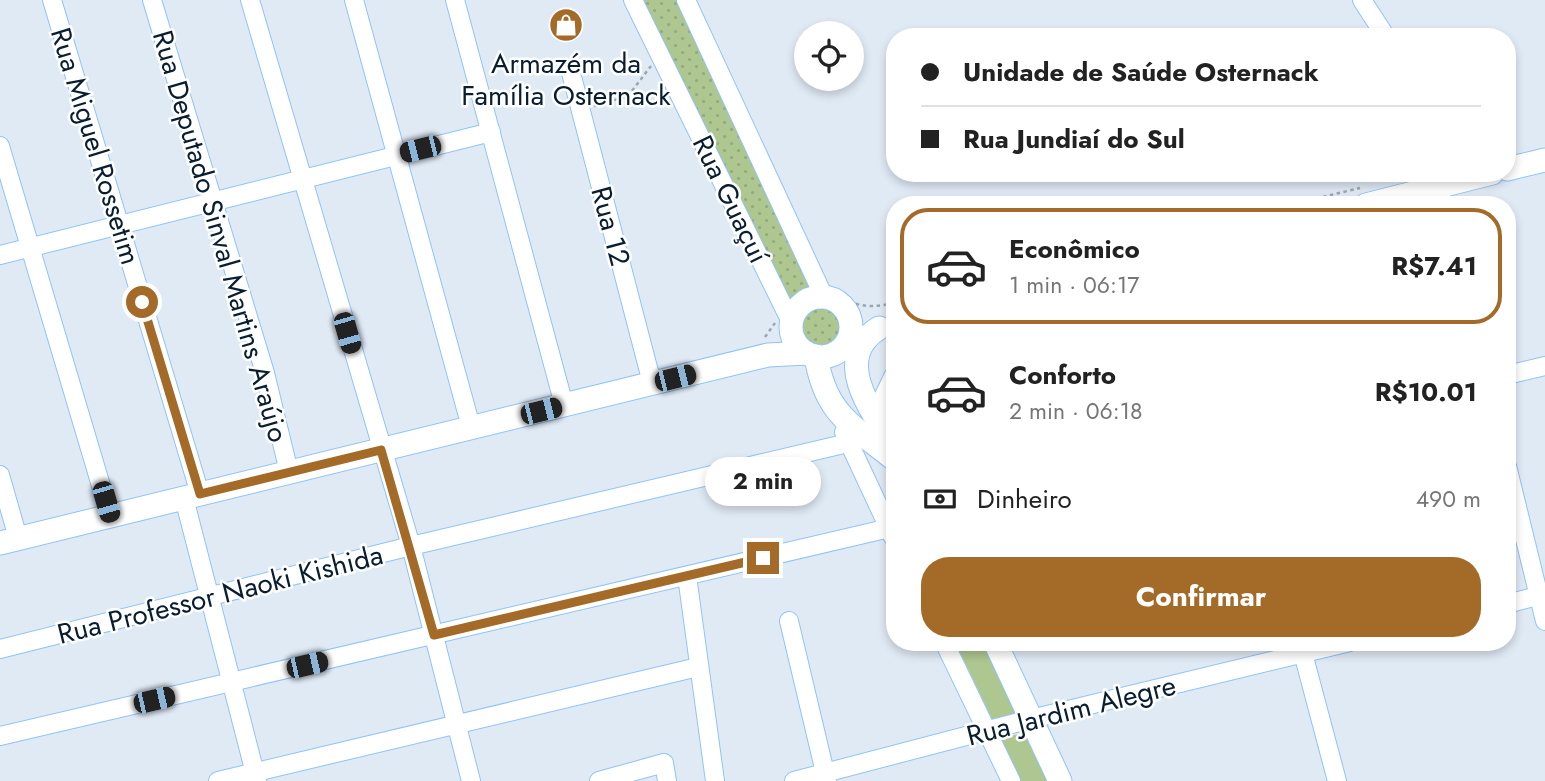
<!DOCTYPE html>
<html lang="pt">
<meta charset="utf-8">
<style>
:root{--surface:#fff;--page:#f6f6f6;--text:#222;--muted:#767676;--line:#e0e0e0;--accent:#a36b27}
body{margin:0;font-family:Jost,sans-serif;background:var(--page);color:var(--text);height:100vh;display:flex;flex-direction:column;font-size:26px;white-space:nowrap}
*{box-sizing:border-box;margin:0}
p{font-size:23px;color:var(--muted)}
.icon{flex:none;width:38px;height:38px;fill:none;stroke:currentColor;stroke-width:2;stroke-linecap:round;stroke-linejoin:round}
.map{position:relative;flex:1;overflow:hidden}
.sheet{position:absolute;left:886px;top:196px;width:630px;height:455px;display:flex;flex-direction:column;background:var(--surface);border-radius:28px;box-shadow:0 4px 10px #0003}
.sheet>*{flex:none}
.top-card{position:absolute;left:886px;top:28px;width:630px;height:154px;border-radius:28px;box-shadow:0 4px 10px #0003;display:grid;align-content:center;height:154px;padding:0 35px;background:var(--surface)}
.fabs{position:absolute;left:794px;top:21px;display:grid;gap:14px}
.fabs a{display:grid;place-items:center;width:70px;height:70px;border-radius:50%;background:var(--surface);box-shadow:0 4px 10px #0003;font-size:35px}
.end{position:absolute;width:32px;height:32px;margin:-16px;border:9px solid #a36b27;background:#fff;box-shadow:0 0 0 4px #fff}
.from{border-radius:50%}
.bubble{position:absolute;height:49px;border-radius:24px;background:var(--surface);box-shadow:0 4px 10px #0003;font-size:23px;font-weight:700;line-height:49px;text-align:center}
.car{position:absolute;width:21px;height:42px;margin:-21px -10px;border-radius:9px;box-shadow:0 0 5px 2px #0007;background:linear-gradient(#222 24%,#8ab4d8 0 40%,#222 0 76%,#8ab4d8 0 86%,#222 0)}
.top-card b{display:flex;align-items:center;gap:24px;height:66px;font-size:26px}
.top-card b+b{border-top:2px solid var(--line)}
.top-card i{width:18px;height:18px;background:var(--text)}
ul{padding:12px 0 0;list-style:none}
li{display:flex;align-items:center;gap:21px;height:116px;margin:0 14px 10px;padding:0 21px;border:4px solid transparent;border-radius:28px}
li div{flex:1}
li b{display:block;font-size:26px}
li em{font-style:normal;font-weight:700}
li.current{border-color:var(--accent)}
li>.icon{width:63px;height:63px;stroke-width:1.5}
.pay{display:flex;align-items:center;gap:18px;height:77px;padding:0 35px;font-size:26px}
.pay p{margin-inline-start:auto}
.button{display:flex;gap:14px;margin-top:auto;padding:14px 35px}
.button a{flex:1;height:80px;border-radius:28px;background:var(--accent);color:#fff;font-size:28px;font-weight:700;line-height:80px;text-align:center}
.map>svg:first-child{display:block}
.grass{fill:url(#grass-dots)}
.garden{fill:#aec690}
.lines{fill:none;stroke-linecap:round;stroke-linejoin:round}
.minor-casing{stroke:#8fc4f6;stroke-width:20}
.major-casing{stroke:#8fc4f6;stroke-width:25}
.path{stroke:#99a7b4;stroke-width:2.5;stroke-dasharray:3.5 3.5;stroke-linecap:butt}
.minor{stroke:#fff;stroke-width:18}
.major{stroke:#fff;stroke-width:23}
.route{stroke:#a36b27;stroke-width:9}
.labels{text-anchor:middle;stroke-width:5;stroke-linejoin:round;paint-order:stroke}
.poi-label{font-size:28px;fill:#081d30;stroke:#fff}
.street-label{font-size:28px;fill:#081d30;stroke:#fff}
</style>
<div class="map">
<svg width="1545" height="781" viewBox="0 0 1545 781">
<defs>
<pattern id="grass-dots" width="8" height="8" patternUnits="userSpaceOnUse" patternTransform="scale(1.75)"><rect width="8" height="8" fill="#aec690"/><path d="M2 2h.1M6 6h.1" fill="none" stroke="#94aa7c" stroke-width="1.8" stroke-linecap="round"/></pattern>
</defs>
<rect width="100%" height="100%" fill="#e0eaf5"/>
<g class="grass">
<path d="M641,0H678L813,289L789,305Z"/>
<circle cx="820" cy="326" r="25"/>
</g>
<g class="garden">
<path d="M955,642H985L1018,714L992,719Z"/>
<path d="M1028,731L1051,781H1021L1001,739Z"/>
</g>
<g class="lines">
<g class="minor-casing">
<g id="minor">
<path d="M52,0L200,494"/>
<path d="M152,0L265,373L289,472"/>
<path d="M250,0L411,546L471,781"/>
<path d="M354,0L471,427"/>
<path d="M455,0L564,405"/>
<path d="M633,0L791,322"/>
<path d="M686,0L824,297"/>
<path d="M1362,0L1386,37"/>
<path d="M570,69L652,383"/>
<path d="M0,146L110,516"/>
<path d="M1438,187L1443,205"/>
<path d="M0,255L491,132"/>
<path d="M1507,375L1545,366"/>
<path d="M874,416L894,375"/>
<path d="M844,432L893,537"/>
<path d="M1507,466L1545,621"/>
<path d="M0,475L18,538"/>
<path d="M184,498L257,781"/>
<path d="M687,576L715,781"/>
<path d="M1507,604L1545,594"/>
<path d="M789,621L827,781"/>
<path d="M944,642L1011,781"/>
<path d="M1300,642L1337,781"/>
<path d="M0,649L411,546L848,443"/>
<path d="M0,736L894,527"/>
<path d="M218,781L698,667"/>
<path d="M599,781L664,763L667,781"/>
<path d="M794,781L1031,719L1350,642"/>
</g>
</g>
<g class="major-casing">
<g id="major">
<path d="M1507,169L1545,160"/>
<path d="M1366,205L1492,173"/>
<circle cx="821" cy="327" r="30"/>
<path d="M879,328C831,358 871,412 894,444"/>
<path d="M816,356C825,414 852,425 894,459"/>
<path d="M0,543L768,355L807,353"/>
<path d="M995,642L1060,781"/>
</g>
</g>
<g class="path">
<path d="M594,106L628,96L651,66"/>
<path d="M1289,205L1360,188"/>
<path d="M838,293C853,308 874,308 894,303"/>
<path d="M765,337L775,323"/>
</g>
<use href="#minor" class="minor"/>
<use href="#major" class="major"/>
</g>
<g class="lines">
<path class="route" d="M142,302L200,494L381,450L434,635L763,558"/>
</g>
<defs>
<g id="shop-disc" transform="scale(1.75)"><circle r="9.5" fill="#a36b27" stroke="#fff"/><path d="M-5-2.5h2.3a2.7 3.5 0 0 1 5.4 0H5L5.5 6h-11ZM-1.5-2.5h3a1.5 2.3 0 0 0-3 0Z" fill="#fff"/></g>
</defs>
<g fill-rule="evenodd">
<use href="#shop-disc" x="566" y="25"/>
</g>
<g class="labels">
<g class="poi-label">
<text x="566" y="73">Armazém da<tspan x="566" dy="32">Família Osternack</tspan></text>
</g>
<g class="street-label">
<text transform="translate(96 146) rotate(73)" y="10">Rua Miguel Rossetim</text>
<text transform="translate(731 199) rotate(64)" y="10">Rua Guaçuí</text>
<text transform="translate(611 226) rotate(75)" y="10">Rua 12</text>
<text transform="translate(221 236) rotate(74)" y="10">Rua Deputado Sinval Martins Araújo</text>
<text transform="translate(220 594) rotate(-14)" y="10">Rua Professor Naoki Kishida</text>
<text transform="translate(1071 710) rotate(-14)" y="10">Rua Jardim Alegre</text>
</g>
</g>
</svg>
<div class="fabs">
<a><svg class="icon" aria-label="locate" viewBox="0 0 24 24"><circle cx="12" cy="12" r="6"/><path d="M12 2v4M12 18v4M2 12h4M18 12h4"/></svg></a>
</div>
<i class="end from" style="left:142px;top:302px"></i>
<i class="end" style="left:763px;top:558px"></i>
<div class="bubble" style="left:705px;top:457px;width:116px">2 min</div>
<i class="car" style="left:420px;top:149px;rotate:256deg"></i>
<i class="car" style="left:347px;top:333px;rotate:164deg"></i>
<i class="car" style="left:675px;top:378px;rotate:76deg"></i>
<i class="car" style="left:541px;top:411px;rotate:76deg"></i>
<i class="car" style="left:106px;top:502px;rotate:164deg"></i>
<i class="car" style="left:307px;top:665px;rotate:77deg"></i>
<i class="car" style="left:154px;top:700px;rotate:77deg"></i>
<div class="top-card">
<b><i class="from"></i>Unidade de Saúde Osternack</b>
<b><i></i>Rua Jundiaí do Sul</b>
</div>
<section class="sheet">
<ul>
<li class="current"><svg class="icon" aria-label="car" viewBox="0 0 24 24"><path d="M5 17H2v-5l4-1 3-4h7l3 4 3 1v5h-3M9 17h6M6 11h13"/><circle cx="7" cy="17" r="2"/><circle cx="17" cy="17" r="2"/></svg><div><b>Econômico</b><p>1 min · 06:17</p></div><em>R$7.41</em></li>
<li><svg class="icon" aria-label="car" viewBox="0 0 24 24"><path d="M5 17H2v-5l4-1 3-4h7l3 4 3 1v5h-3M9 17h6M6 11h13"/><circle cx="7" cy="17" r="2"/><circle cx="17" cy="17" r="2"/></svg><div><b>Conforto</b><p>2 min · 06:18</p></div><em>R$10.01</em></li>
</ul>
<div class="pay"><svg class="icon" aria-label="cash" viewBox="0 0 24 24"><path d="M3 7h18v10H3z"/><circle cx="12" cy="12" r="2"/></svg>Dinheiro<p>490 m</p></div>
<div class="button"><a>Confirmar</a></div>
</section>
</div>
